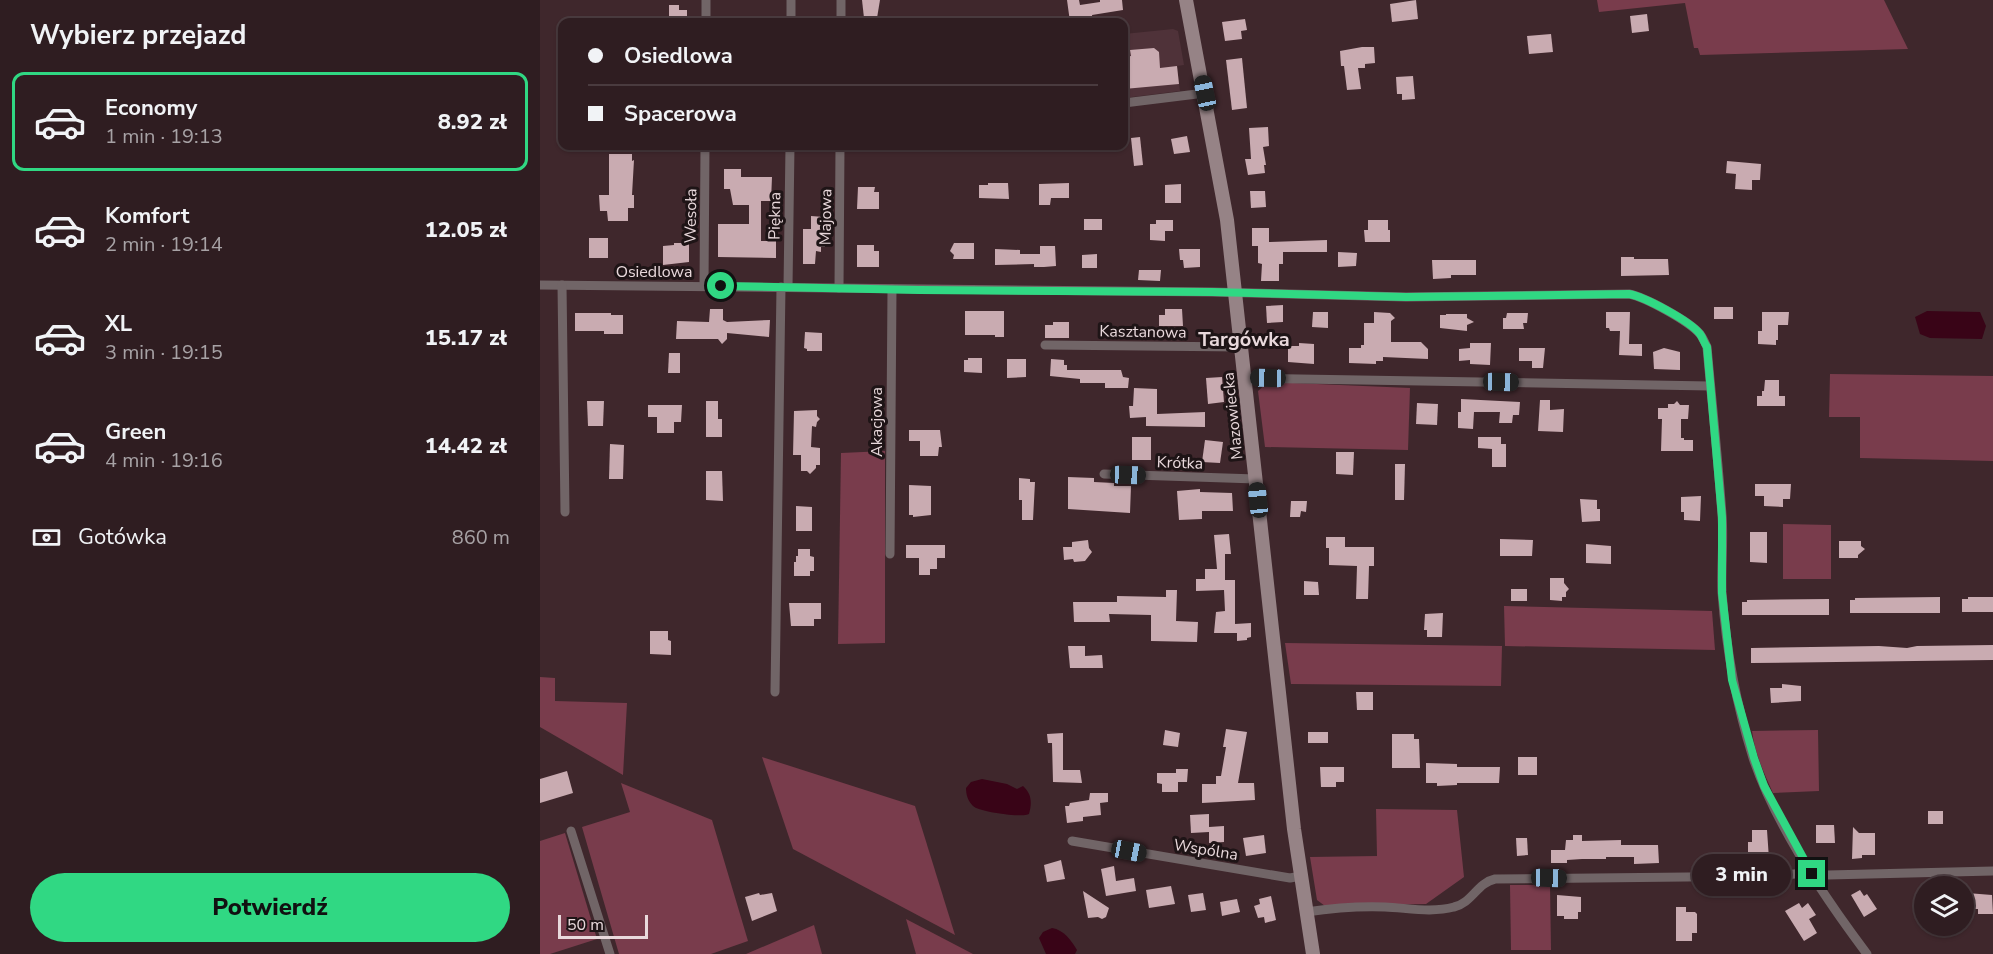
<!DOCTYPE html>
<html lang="pl">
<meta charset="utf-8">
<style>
:root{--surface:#2f1d21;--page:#37262a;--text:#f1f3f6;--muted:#a7a2a5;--line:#4a3b3f;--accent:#30d883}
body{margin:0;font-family:"Nunito Sans",sans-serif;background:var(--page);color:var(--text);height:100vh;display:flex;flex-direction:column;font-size:22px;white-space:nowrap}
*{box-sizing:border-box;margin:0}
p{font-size:20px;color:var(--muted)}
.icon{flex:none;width:33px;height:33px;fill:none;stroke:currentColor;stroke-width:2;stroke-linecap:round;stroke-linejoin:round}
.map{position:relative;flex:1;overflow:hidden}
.panel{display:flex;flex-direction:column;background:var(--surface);width:540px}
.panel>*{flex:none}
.top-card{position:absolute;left:18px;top:18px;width:570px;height:132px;border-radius:12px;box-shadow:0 2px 4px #0004,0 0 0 2px var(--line);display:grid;align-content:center;height:132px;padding:0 30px;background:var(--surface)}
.fabs{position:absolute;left:1374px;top:876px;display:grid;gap:12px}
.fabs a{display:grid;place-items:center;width:60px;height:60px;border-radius:50%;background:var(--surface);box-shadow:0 2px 4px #0004,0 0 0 2px var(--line);font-size:30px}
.scale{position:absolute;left:18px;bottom:15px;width:90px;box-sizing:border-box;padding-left:6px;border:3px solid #e9d9dc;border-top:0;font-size:16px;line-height:21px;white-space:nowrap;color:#e9d9dc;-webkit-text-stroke:4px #1e1416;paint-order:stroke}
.end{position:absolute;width:27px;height:27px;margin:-14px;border:8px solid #30d883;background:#111;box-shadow:0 0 0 3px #111}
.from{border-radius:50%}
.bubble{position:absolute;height:42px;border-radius:21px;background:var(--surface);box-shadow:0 2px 4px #0004,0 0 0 2px var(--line);font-size:20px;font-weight:800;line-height:42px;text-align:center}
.car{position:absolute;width:18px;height:36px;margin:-18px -9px;border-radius:8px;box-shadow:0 0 4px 2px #0007;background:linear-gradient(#222 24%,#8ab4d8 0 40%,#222 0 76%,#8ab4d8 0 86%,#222 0)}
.top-card b{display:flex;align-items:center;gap:21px;height:57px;font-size:22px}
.top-card b+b{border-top:2px solid var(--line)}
.top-card i{width:15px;height:15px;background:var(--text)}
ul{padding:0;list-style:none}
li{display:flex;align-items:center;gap:18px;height:99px;margin:0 12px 9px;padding:0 18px;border:3px solid transparent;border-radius:12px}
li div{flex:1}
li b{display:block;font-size:22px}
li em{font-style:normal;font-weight:800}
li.active{border-color:var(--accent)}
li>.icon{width:54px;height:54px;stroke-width:1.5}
h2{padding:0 30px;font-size:27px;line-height:72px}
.pay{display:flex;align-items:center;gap:15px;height:66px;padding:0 30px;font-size:22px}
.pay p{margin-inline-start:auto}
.primary-button{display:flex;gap:12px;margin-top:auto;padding:12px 30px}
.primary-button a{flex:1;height:69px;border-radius:36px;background:var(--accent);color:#111;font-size:24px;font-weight:800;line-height:69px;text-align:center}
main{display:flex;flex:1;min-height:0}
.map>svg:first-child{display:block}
.built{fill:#4f3239}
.green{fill:#793c4c}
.water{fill:#390417}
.building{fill:#c9abb1}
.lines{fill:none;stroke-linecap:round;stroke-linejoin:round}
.street{stroke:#716567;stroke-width:9}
.secondary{stroke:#968386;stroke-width:14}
.route{stroke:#30d883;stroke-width:8}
.labels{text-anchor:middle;stroke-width:6;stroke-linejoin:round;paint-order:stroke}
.street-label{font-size:16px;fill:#e9d9dc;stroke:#1e1416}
.quarter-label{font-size:20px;font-weight:bold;fill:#e9d9dc;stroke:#1e1416}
</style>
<main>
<section class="panel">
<h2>Wybierz przejazd</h2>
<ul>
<li class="active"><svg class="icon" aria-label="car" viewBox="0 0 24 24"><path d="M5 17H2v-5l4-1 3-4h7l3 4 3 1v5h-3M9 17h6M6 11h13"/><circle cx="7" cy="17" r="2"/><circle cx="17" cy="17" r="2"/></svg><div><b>Economy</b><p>1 min · 19:13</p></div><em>8.92 zł</em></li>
<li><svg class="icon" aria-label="car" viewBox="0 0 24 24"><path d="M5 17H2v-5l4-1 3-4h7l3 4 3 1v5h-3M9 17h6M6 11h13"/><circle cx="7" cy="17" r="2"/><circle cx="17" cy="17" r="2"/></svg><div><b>Komfort</b><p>2 min · 19:14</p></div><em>12.05 zł</em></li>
<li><svg class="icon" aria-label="car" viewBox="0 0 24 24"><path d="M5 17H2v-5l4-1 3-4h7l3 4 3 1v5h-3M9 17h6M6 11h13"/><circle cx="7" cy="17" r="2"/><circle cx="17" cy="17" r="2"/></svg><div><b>XL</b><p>3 min · 19:15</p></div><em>15.17 zł</em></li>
<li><svg class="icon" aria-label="car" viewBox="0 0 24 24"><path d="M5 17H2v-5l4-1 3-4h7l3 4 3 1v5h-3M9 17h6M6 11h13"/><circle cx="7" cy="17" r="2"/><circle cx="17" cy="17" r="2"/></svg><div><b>Green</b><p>4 min · 19:16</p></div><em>14.42 zł</em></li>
</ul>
<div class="pay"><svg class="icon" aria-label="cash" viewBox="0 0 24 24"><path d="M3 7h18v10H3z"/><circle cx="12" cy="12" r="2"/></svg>Gotówka<p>860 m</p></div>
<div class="primary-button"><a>Potwierdź</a></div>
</section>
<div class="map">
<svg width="1453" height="954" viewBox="0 0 1453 954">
<rect width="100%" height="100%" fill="#3f272c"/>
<path class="built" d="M633,29L638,31L644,65L637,66L640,91L584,98V34Z"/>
<g class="green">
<path d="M1057,0H1344L1368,49L1160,55L1158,48H1154L1145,3L1059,12Z"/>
<path d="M1290,374L1453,376V461L1320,458V417H1289Z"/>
<path d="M728,382L870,388L868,450L725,447L718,391Z"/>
<path d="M345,451V643L298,644L301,453Z"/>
<path d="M1243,524L1291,525V579H1243Z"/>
<path d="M964,606L1172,611L1175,650L965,646Z"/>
<path d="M745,643L962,646L961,686L751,684Z"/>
<path d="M0,677L15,678V701L87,703L83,775L0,727Z"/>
<path d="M1278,730L1279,791L1233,793C1224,773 1215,754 1212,731Z"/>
<path d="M222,757L375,806L415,935L253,849Z"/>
<path d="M81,783L172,820L208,941L171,954H79L42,827L90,812Z"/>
<path d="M836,809L917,810L924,877L886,904L785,906L777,900L770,857L837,856Z"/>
<path d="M25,833L57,939L10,954H0V841Z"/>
<path d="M970,885H1010L1011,950H971Z"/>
<path d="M366,919L433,954H376Z"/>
<path d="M274,925L282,954H206Z"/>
</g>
<g class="water">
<path d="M1387,311L1440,312L1446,326L1442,339L1390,338L1380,334L1375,317Z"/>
<path d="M442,779L467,784L477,789L483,786C492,794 492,803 489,814C483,818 439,812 433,806C428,801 426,795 426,788L431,782Z"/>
<path d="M512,928C524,930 531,940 537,950L535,954H506L499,938L503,932Z"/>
</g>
<g class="building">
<path d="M322,0H340L337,18H324Z"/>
<path d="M527,0H539L540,5L560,2V0H582L583,10L552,15L553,22H530Z"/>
<path d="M876,0L878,19L852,22L850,4Z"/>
<path d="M129,5H139V10H147V22H129Z"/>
<path d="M1107,14L1109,31L1092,33L1090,16Z"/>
<path d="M705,19L707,30L701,31L702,39L685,41L682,22Z"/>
<path d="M1011,34L1013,52L989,54L987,36Z"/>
<path d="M822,47H834L835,63L825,64V68H818L821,89L807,90L804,66H801L800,51Z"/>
<path d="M614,48L619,52L620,68L637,66L639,84L584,89V57L591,56L590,50Z"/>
<path d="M702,58L707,108L692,110L686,60Z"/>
<path d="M873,76L875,99L862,100V94H857L856,77Z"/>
<path d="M728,127L729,146L723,147L726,165H724L725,173L708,175L705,159H711L709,128Z"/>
<path d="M647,136L650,152L634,154L631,139Z"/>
<path d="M600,137L603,165L594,166L591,138Z"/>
<path d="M69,154H92V161L94,160L92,195H94V208H88V221H68L67,211H60L59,195H69Z"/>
<path d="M1187,161L1221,164L1220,180H1212V190L1195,189L1196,174L1186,173Z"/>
<path d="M184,169H201V177H232L231,201H221V241H236V258L178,257V224H209V205H193L190,189H184Z"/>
<path d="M448,183H468L469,199L439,198V185H448Z"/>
<path d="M529,183V198H511L510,205H499V184Z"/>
<path d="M641,184V203H625V185Z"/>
<path d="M318,187H335L334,192H339V209H317Z"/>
<path d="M710,191H725L726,207L711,208Z"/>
<path d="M271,216L284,217L285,247H281V252L276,251L275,264H263V229H271Z"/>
<rect x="544" y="219" width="18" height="11"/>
<path d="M616,220H633V231H625V241L610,240V224H616Z"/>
<path d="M828,220H848V230H850V242H825L824,230H828Z"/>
<path d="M712,228H729V242L787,240V252H743V264H739V281H721L722,264L718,263V246H712Z"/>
<rect x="49" y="238" width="19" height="20"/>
<path d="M134,243H149V262L123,265V246L134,245Z"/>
<path d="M414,243H434V259H413L414,255L410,251Z"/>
<path d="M317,245H334V251H339V267H317Z"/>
<path d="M500,246H515L516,266L504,267H494V264L455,265V249L480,250V254H500Z"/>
<path d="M639,249H660V267L644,268L643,260H640Z"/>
<path d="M798,252L817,253L816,266L798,267Z"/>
<path d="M557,254V268H542V255Z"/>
<path d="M1081,257H1094V259H1128L1129,275L1081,276Z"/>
<path d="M892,260H936V275H911V278L893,279Z"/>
<path d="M599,270H621L620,281L598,280Z"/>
<path d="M743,305V322L727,323L726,306Z"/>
<rect x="1174" y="307" width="19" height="12"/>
<path d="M170,309H183V320L187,322L230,320L229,337L187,333V339L182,344L178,339H136L137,321L169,322Z"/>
<path d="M625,309H642L643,326H619V315H625Z"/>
<path d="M425,311H464V337H455V335H425Z"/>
<path d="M773,312H788V328L772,327Z"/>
<path d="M834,312L850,313L855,318L851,321V342H881L888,349V359L843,357V361H836V364L809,363V348H821V345H824V323H834Z"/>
<path d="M1066,312H1090L1089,344H1102V356L1079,355L1080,331H1070L1069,328H1066Z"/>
<path d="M1222,312H1249L1248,325H1238V340H1236V345L1218,344V331H1222Z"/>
<path d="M35,313H71V315H83V334H64V331H35Z"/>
<path d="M967,313H988L987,323H983L984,329H963V318H966Z"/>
<path d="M906,314H927V318L934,322L927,325V331L900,328V315H906Z"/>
<path d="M513,322H529V338H505V325H513Z"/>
<path d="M265,332L282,333V351H267V349L264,348Z"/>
<path d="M759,343L774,344V364L748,362V346H759Z"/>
<path d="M930,343H951L950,365L930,364V360L919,361V349L930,348Z"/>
<path d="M979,348H1005L1003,368H992V361H979Z"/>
<path d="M1124,348L1140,352V370L1114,369L1113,352Z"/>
<path d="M129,353H140V373H128Z"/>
<path d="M428,358H442V373L424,372V360H428Z"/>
<path d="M467,359H486V377L467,378Z"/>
<path d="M511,359L524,360V365H527V370H581L583,377L589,378L588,388H565V383H540V379L510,376Z"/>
<path d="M682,377L684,402L668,404L666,378Z"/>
<path d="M1225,380H1239V396H1245V406H1217V396H1222V391H1224Z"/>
<path d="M594,388L617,389V414L665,412V427L606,426V417L590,418L589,406H593Z"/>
<path d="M921,399L980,402L979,415H973L972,423H959L960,412H934L933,429L918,428V412H921Z"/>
<path d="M1000,400H1010V410L1024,409L1023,432L998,431Z"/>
<path d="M47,401H64L63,426H48Z"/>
<path d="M166,401H178V419H182V437H166Z"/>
<path d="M1137,401L1140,405H1149L1148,419H1141V438H1144V440H1153V451H1121L1122,419H1118V408H1128V404H1134Z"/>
<path d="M877,403L898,404L897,425L876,424Z"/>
<path d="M108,405H142L141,422H134V433H117V417H108Z"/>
<path d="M277,410V416L280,419L277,422L276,427L272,426L271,447L280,448V465H276V468L270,474L267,471H261V455H253L254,411Z"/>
<path d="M369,430H400L402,447H399L398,456H380V441H369Z"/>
<rect x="592" y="437" width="19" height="23"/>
<path d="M938,437H961V444H966V467H952V449L938,448Z"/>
<path d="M665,440L683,442L680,463L662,462Z"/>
<path d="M70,444L84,445L83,479H69Z"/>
<path d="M796,452H814L813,475L796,474Z"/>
<path d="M855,464H865L864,500H855Z"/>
<path d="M166,471H182L183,501L166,500Z"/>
<path d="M528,477L554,478V482L574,483V486H591L590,513L528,509Z"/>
<path d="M479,478L490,479V482H495L493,520H482V500H479Z"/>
<path d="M1215,484H1251L1250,499H1243V507L1224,506V496H1215Z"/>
<path d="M369,485L391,486V515L373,517V515H369Z"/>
<path d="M660,489V492L692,493L693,511H662V519L639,520L637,491Z"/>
<path d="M1161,496L1160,521L1144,520V512H1141V497Z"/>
<path d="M1040,499L1057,500V509H1060V521L1042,522Z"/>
<path d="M751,501H767L766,512L761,511L760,517H750Z"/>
<path d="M256,506L272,507V531H256Z"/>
<path d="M1210,532H1227V563L1210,562Z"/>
<path d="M689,534L691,554H685V580H695V624L711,623V637L707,638V640L697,641V633H674L676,612L685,611L684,590L656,591V579H665V569H677L674,535Z"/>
<path d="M786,537H805V547H834V566H829L828,599H816L817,566L789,565V548H786Z"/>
<path d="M960,539L993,540L992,556H960Z"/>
<path d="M548,540L549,548L552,552L545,561L534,562L533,559L524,560L523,547H532V542Z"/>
<path d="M1299,541H1321V546L1325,549L1318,555V558H1299Z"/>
<path d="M1046,544L1071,546V564L1046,563Z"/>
<path d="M366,545H405V558H397V569H390V575H379V558H366Z"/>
<path d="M258,549H270V556L274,557V571H270V576H254V562H256V556H258Z"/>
<path d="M1010,578H1024V583L1029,589L1026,592V597H1022V601L1010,600Z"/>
<path d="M764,581L778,582L779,595H764Z"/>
<rect x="971" y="589" width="16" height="12"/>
<path d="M626,590H637L636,621L658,622L657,642L611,641V615L569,614L570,622H534L533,602H577V596L626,597Z"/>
<path d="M1400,597V613H1310V600H1315V598Z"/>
<path d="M1428,597H1453V612H1422V599H1428Z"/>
<path d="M1289,599V615H1202V602H1207V600Z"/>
<path d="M249,603H281V619H274V626H251Z"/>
<path d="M903,613L902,637H887V630H884L885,614Z"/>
<path d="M110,631H128V640L131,641V655L110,654Z"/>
<path d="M1453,645V660L1211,663V648L1339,646L1367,648L1377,646Z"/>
<path d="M528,646H545V656L562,655L563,668H530Z"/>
<path d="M1242,684L1261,686V701L1231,703L1230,688H1242Z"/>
<path d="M816,692H833V710H817Z"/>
<path d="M686,729L707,732L698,783H714L715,800L662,803V784H676V776H681L686,747H683Z"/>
<path d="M625,730L640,733L638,747L623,745Z"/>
<rect x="768" y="732" width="20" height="11"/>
<path d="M523,733V770H540L542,783L513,782L512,743H508L507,734Z"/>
<path d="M852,734H874V739H879L880,768H852Z"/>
<rect x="978" y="757" width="19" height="18"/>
<path d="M886,763L917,764V767H960L959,783H917V785L897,786V783H886Z"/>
<path d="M780,767H804V782H796V787H781Z"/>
<path d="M636,769H648L647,782H638V792H622V784L617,783V773H636Z"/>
<path d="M27,771L33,793L0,803V779Z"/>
<path d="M550,793H568V802L560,803L561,815L543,817V821L527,823L525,806H529L530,803L549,800Z"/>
<rect x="1388" y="811" width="15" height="13"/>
<path d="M669,814V832L651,833L650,815Z"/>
<path d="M1276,825H1294L1295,843H1276Z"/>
<path d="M684,826V842L669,843V827Z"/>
<path d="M1313,827L1319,833H1335V855H1322V858L1312,859Z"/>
<path d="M1212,830H1227L1229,859H1215V852H1208V842H1212Z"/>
<path d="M724,835L726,853L706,856L703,838Z"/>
<path d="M1033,835H1042V841L1081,840V845H1118L1119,863L1094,864V857H1066V859H1042L1027,860V863H1011V850H1025L1026,840H1033Z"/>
<path d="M976,838H987L988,855L977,856Z"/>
<path d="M521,860L525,879L507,882L504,865Z"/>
<path d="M574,866L576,881L594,878L596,891L566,896L561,869Z"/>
<path d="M631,886L635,904L609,908L606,890Z"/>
<path d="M1320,890L1324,896L1327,894L1337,909L1324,917L1311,895Z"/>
<path d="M543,891L569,908L566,917L562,919L558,917L548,918Z"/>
<path d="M219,893L220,895L232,893L237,911L212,921L205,897Z"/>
<path d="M663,893L666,910L651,912L648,895Z"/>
<path d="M1427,893L1452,895L1453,914H1438V909H1428Z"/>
<path d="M1017,895L1041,897V912H1038V919H1024V916H1017Z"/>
<path d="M731,896L736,920L725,923L724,917L718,918L714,906L720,904L719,899Z"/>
<path d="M697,899L700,912L682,916L680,902Z"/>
<path d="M1259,903L1262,908L1268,903L1276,915L1269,919L1277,933L1264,941L1245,911Z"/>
<path d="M1136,907H1146V912H1155L1157,914V933H1152V941H1136Z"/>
</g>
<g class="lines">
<g class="street">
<path d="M251,0V22"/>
<path d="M166,22V0"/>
<path d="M301,22V0"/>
<path d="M584,103L665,93"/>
<path d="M0,285L672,292L866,297L1089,294C1105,297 1149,321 1160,334C1163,338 1165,343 1167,347C1172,403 1178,459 1182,515C1184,541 1181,567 1182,592C1186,648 1196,704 1213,758C1236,826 1284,897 1327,954"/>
<path d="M22,285L25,512"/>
<path d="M164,286L165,146"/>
<path d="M248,287L250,146"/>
<path d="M299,288L300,146"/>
<path d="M505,345L701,347"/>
<path d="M705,378L1170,386"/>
<path d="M564,474L716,479"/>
<path d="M350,554L352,289"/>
<path d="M235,692L241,287"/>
<path d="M31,831L70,954"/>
<path d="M532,841L750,878L761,876"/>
<path d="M766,912C793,908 818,906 845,907C868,908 892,913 914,907C932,903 937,883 955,879L1239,876L1262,873L1288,875L1453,871"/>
</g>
<path class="secondary" d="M646,0L687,220L754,829L773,954"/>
</g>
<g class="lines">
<path class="route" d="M181,286L379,290L672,292L866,297L1089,294C1105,297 1150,321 1160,334C1163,338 1164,343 1167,347L1182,517V593L1192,680L1214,758L1224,786L1272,874"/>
</g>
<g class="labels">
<g class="street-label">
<text transform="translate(150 216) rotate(-89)" y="6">Wesoła</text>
<text transform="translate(234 216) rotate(-89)" y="6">Piękna</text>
<text transform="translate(285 217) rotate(-89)" y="6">Majowa</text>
<text x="114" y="277">Osiedlowa</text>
<text transform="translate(603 331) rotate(1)" y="6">Kasztanowa</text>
<text transform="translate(692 416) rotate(-96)" y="6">Mazowiecka</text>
<text transform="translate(336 422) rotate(-90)" y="6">Akacjowa</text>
<text transform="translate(640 462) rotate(2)" y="6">Krótka</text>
<text transform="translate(666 849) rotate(9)" y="6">Wspólna</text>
</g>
<g class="quarter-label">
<text x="704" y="346">Targówka</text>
</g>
</g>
</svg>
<div class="fabs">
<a><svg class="icon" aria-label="layers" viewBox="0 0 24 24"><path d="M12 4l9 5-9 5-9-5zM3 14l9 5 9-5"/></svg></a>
</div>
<div class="scale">50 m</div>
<i class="end from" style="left:181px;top:286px"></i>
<i class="end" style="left:1272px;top:874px"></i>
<div class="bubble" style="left:1152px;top:854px;width:99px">3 min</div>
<i class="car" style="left:665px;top:93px;rotate:348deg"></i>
<i class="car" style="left:728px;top:378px;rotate:271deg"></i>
<i class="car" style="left:961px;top:382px;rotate:91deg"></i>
<i class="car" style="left:588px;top:475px;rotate:92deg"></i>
<i class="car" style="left:718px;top:500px;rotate:354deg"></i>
<i class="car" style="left:589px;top:851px;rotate:101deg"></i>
<i class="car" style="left:1009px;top:878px;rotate:91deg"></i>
<div class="top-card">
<b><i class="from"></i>Osiedlowa</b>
<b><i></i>Spacerowa</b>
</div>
</div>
</main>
